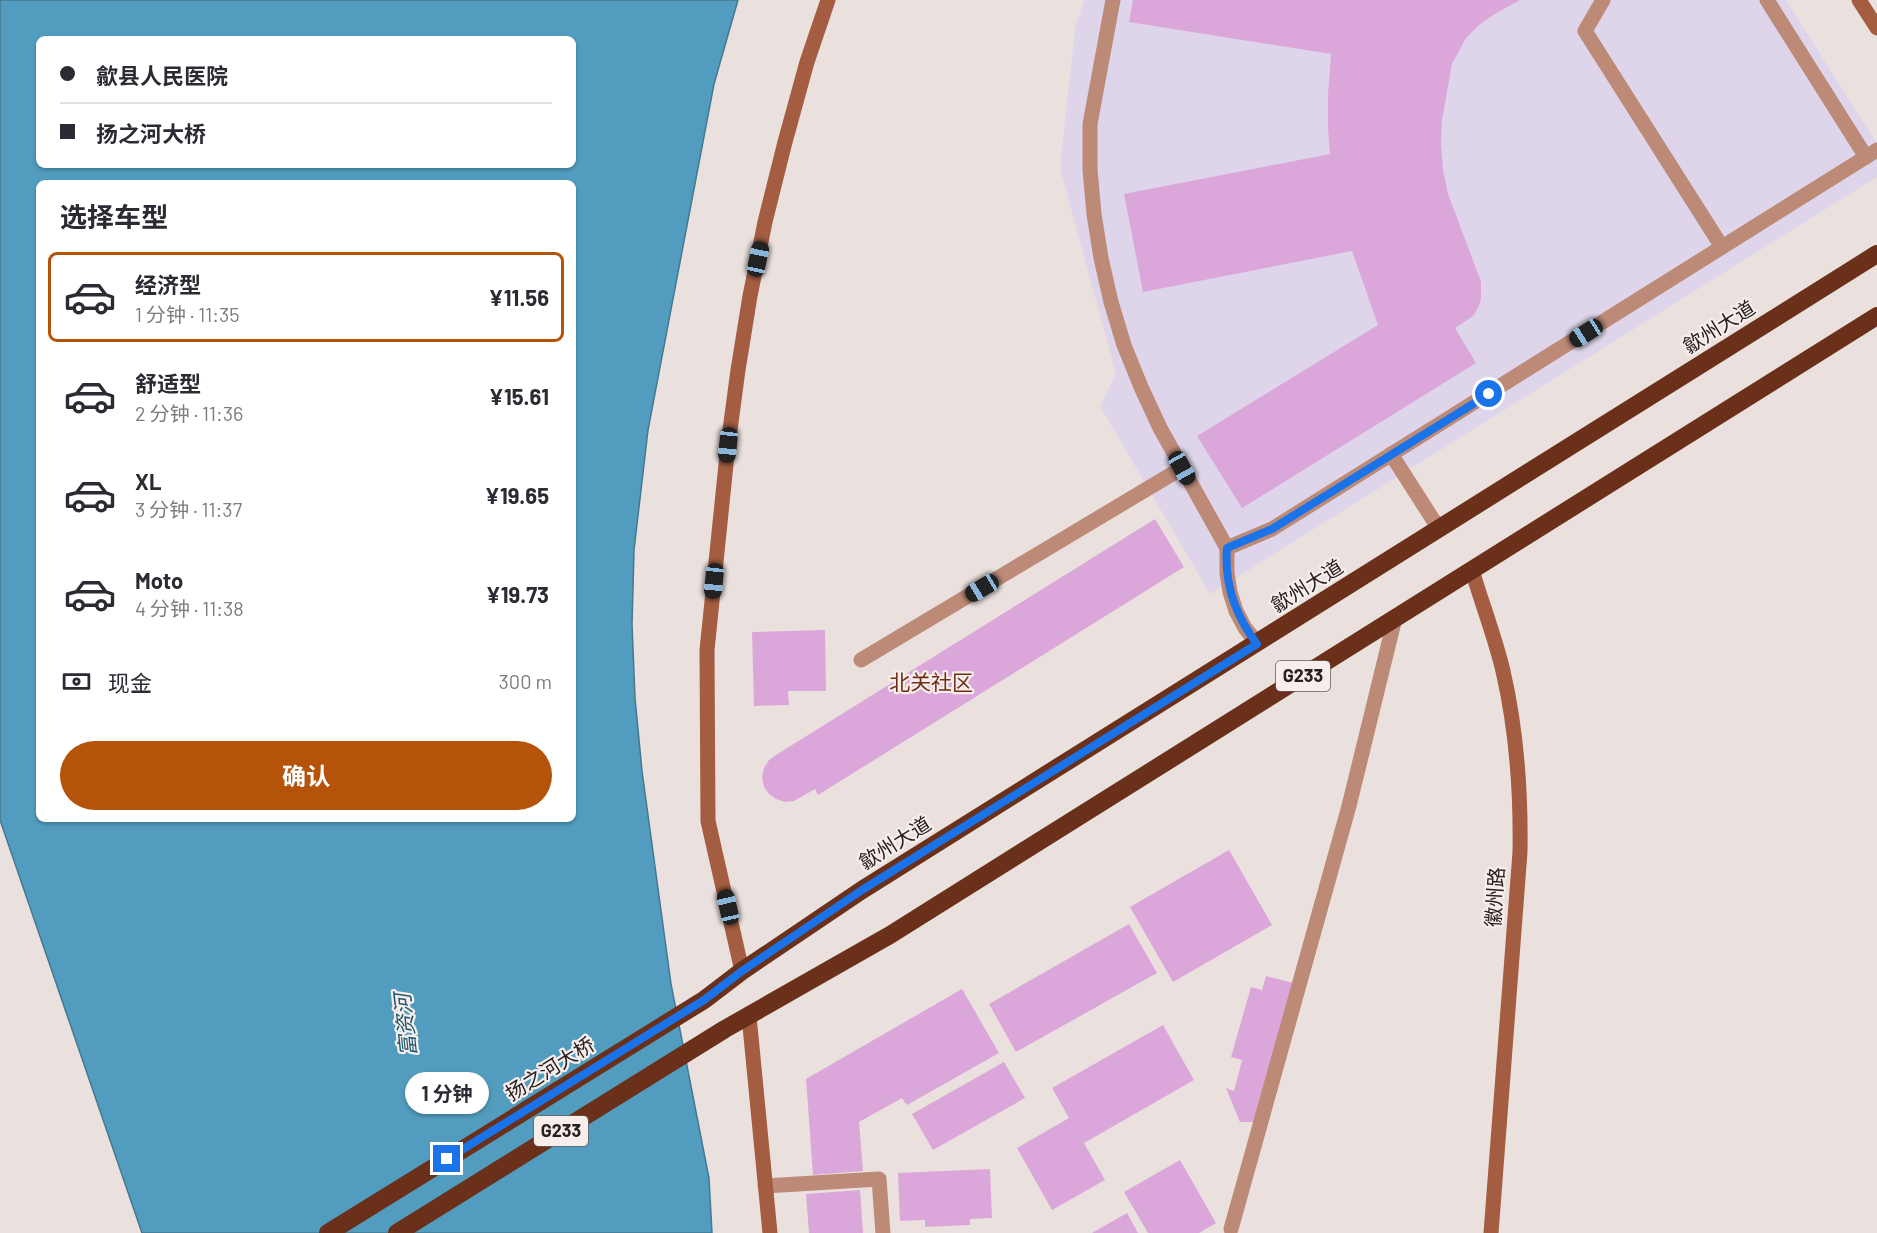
<!DOCTYPE html>
<html lang="zh">
<meta charset="utf-8">
<style>
:root{--surface:#fff;--page:#f7f7f7;--text:#2b2b33;--muted:#7c7c81;--line:#e1e1e2;--accent:#b45309}
body{margin:0;font-family:Barlow,"Noto Sans SC",sans-serif;background:var(--page);color:var(--text);height:100vh;display:flex;flex-direction:column;font-size:22px;white-space:nowrap}
*{box-sizing:border-box;margin:0}
p{font-size:20px;color:var(--muted)}
.icon{flex:none;width:33px;height:33px;fill:none;stroke:currentColor;stroke-width:2;stroke-linecap:round;stroke-linejoin:round}
.map{position:relative;flex:1;overflow:hidden}
.side{position:absolute;left:36px;top:180px;width:540px;height:642px;display:flex;flex-direction:column;background:var(--surface);border-radius:9px;box-shadow:0 2px 4px #0004}
.side>*{flex:none}
.top-card{position:absolute;left:36px;top:36px;width:540px;height:132px;border-radius:9px;box-shadow:0 2px 4px #0004;display:grid;align-content:center;height:132px;padding:0 24px;background:var(--surface)}
.end{position:absolute;width:27px;height:27px;margin:-14px;border:8px solid #1a73e8;background:#fff;box-shadow:0 0 0 3px #fff}
.from{border-radius:50%}
.bubble{position:absolute;height:42px;border-radius:21px;background:var(--surface);box-shadow:0 2px 4px #0004;font-size:20px;font-weight:700;line-height:42px;text-align:center}
.car{position:absolute;width:18px;height:36px;margin:-18px -9px;border-radius:8px;box-shadow:0 0 4px 2px #0007;background:linear-gradient(#222 24%,#8ab4d8 0 40%,#222 0 76%,#8ab4d8 0 86%,#222 0)}
.top-card b{display:flex;align-items:center;gap:21px;height:57px;font-size:22px}
.top-card b+b{border-top:2px solid var(--line)}
.top-card i{width:15px;height:15px;background:var(--text)}
ul{padding:0;list-style:none}
li{display:flex;align-items:center;gap:18px;height:90px;margin:0 12px 9px;padding:0 12px;border:3px solid transparent;border-radius:9px}
li div{flex:1}
li b{display:block;font-size:22px}
li em{font-style:normal;font-weight:700}
li.selected{border-color:var(--accent)}
li>.icon{width:54px;height:54px;stroke-width:1.5}
h2{padding:0 24px;font-size:27px;line-height:72px}
.pay{display:flex;align-items:center;gap:15px;height:66px;padding:0 24px;font-size:22px}
.pay p{margin-inline-start:auto}
.primary-button{display:flex;gap:12px;margin-top:auto;padding:12px 24px}
.primary-button a{flex:1;height:69px;border-radius:36px;background:var(--accent);color:#fff;font-size:24px;font-weight:700;line-height:69px;text-align:center}
.map>svg:first-child{display:block}
.medical{fill:#ded5ea}
.water{fill:#529dbf;stroke:#44788f;stroke-width:1.5;fill-rule:evenodd}
.building{fill:#dba7da}
.lines{fill:none;stroke-linecap:round;stroke-linejoin:round}
.lane{stroke:#bc8a77;stroke-width:15}
.street{stroke:#bc8a77;stroke-width:15}
.secondary{stroke:#a45d41;stroke-width:15}
.highway{stroke:#6a3019;stroke-width:18}
.route{stroke:#1a73e8;stroke-width:8}
.labels{text-anchor:middle;stroke-width:4.5;stroke-linejoin:round;paint-order:stroke}
.shield{fill:#f7eeeb;stroke:#635e5d;stroke-width:1.5}
.shield-label{font-size:18px;font-weight:bold;fill:#242120}
.street-label{font-size:20px;fill:#242120;stroke:#f7eeeb}
.neighbourhood-label{font-size:21px;fill:#702e16;stroke:#f7eeeb}
.water-label{font-size:21px;font-style:italic;fill:#1a566e;stroke:#f7eeeb}
</style>
<div class="map">
<svg width="1877" height="1233" viewBox="0 0 1877 1233">
<rect width="100%" height="100%" fill="#eae1de"/>
<path class="medical" d="M1084,0H1786L1877,144V177L1210,594L1100,406L1116,374L1060,168L1075,29Z"/>
<path class="water" d="M0,0H738L714,84L648,430L634,550L632,624L635,698L642,771L671,984L709,1178L712,1233H142L0,820ZM39,39H573V165H39ZM39,183H573V819H39Z"/>
<g class="building">
<path d="M1133,0H1520L1493,15L1478,26L1466,38L1452,64L1442,120L1441,145L1443,170L1448,194L1481,282V299L1478,308L1473,316L1455,328L1476,363L1242,508L1197,436L1378,325L1352,251L1143,292L1124,194L1330,154L1328,129V94L1331,54L1129,22Z"/>
<path d="M1155,519L1184,567L818,795L815,789L794,801L785,802L776,799L769,794L764,787L762,777L764,768L769,760L776,755Z"/>
<path d="M825,630L826,691H788L789,705L754,706L752,632Z"/>
<path d="M1229,850L1272,925L1173,982L1130,907Z"/>
<path d="M1129,924L1157,973L1016,1052L989,1004Z"/>
<path d="M1266,976L1294,983L1255,1122H1240L1226,1088L1234,1091L1242,1060L1231,1057L1251,987L1262,990Z"/>
<path d="M962,989L999,1053L907,1105L902,1098L859,1122L863,1171L813,1175L806,1079Z"/>
<path d="M1163,1025L1194,1080L1084,1143L1105,1180L1052,1210L1017,1148L1069,1118L1052,1088Z"/>
<path d="M1004,1062L1025,1098L933,1150L912,1114Z"/>
<path d="M1180,1160L1216,1223L1199,1233H1148L1124,1192Z"/>
<path d="M990,1169L992,1218L970,1219V1225L925,1227V1220L900,1221L898,1173Z"/>
<path d="M860,1190L863,1233H809L806,1194Z"/>
<path d="M1127,1213L1138,1233H1092Z"/>
</g>
<g class="lines">
<g class="lane">
<path d="M1113,0L1090,124V169L1094,214L1101,258L1111,302L1124,345L1141,387L1160,428L1227,548V573L1230,592L1236,611L1245,628L1257,643"/>
<path d="M1603,0L1585,31L1722,247"/>
<path d="M1767,0L1866,157"/>
<path d="M1391,454L1439,529"/>
<path d="M1227,548L1272,529L1877,150"/>
<path d="M861,660L1182,468"/>
<path d="M765,1186L879,1179L883,1233"/>
</g>
<path class="street" d="M1231,1229L1349,806L1395,618"/>
<g class="secondary">
<path d="M1859,0L1877,28"/>
<path d="M1472,570C1482,604 1495,637 1503,671C1517,732 1521,790 1520,852L1491,1233"/>
<path d="M742,971L708,821L707,650L728,445L738,370L750,296L765,222L785,142L807,62L828,0"/>
<path d="M749,1016L770,1233"/>
</g>
<g class="highway">
<path d="M328,1233L704,1000L742,971L862,890L1877,254"/>
<path d="M397,1233L725,1029L890,935L1877,316"/>
</g>
</g>
<g class="lines">
<path class="route" d="M447,1159L704,1000L742,971L862,890L1257,644C1235,615 1224,584 1227,548L1272,529L1489,394"/>
</g>
<g class="labels">
<g class="shield">
<rect x="1276" y="661" width="54" height="30" rx="4.5"/>
<rect x="534" y="1116" width="54" height="30" rx="4.5"/>
</g>
<g class="shield-label">
<text x="1303" y="682">G233</text>
<text x="561" y="1137">G233</text>
</g>
<g class="street-label">
<text transform="translate(1719 327) rotate(-32)" y="7">歙州大道</text>
<text transform="translate(1307 586) rotate(-32)" y="7">歙州大道</text>
<text transform="translate(895 843) rotate(-32)" y="7">歙州大道</text>
<text transform="translate(1495 897) rotate(-86)" y="7">徽州路</text>
<text transform="translate(550 1069) rotate(-32)" y="7">扬之河大桥</text>
</g>
<g class="neighbourhood-label">
<text x="931" y="690">北关社区</text>
</g>
<g class="water-label">
<text transform="translate(406 1025) rotate(-96)" y="7">富资河</text>
</g>
</g>
</svg>
<i class="end from" style="left:1489px;top:394px"></i>
<i class="end" style="left:447px;top:1159px"></i>
<div class="bubble" style="left:405px;top:1072px;width:84px">1 分钟</div>
<i class="car" style="left:758px;top:259px;rotate:12deg"></i>
<i class="car" style="left:1586px;top:333px;rotate:238deg"></i>
<i class="car" style="left:728px;top:445px;rotate:186deg"></i>
<i class="car" style="left:1182px;top:468px;rotate:151deg"></i>
<i class="car" style="left:714px;top:581px;rotate:186deg"></i>
<i class="car" style="left:982px;top:588px;rotate:239deg"></i>
<i class="car" style="left:728px;top:907px;rotate:347deg"></i>
<div class="top-card">
<b><i class="from"></i>歙县人民医院</b>
<b><i></i>扬之河大桥</b>
</div>
<section class="side">
<h2>选择车型</h2>
<ul>
<li class="selected"><svg class="icon" aria-label="car" viewBox="0 0 24 24"><path d="M5 17H2v-5l4-1 3-4h7l3 4 3 1v5h-3M9 17h6M6 11h13"/><circle cx="7" cy="17" r="2"/><circle cx="17" cy="17" r="2"/></svg><div><b>经济型</b><p>1 分钟 · 11:35</p></div><em>¥11.56</em></li>
<li><svg class="icon" aria-label="car" viewBox="0 0 24 24"><path d="M5 17H2v-5l4-1 3-4h7l3 4 3 1v5h-3M9 17h6M6 11h13"/><circle cx="7" cy="17" r="2"/><circle cx="17" cy="17" r="2"/></svg><div><b>舒适型</b><p>2 分钟 · 11:36</p></div><em>¥15.61</em></li>
<li><svg class="icon" aria-label="car" viewBox="0 0 24 24"><path d="M5 17H2v-5l4-1 3-4h7l3 4 3 1v5h-3M9 17h6M6 11h13"/><circle cx="7" cy="17" r="2"/><circle cx="17" cy="17" r="2"/></svg><div><b>XL</b><p>3 分钟 · 11:37</p></div><em>¥19.65</em></li>
<li><svg class="icon" aria-label="car" viewBox="0 0 24 24"><path d="M5 17H2v-5l4-1 3-4h7l3 4 3 1v5h-3M9 17h6M6 11h13"/><circle cx="7" cy="17" r="2"/><circle cx="17" cy="17" r="2"/></svg><div><b>Moto</b><p>4 分钟 · 11:38</p></div><em>¥19.73</em></li>
</ul>
<div class="pay"><svg class="icon" aria-label="cash" viewBox="0 0 24 24"><path d="M3 7h18v10H3z"/><circle cx="12" cy="12" r="2"/></svg>现金<p>300 m</p></div>
<div class="primary-button"><a>确认</a></div>
</section>
</div>
